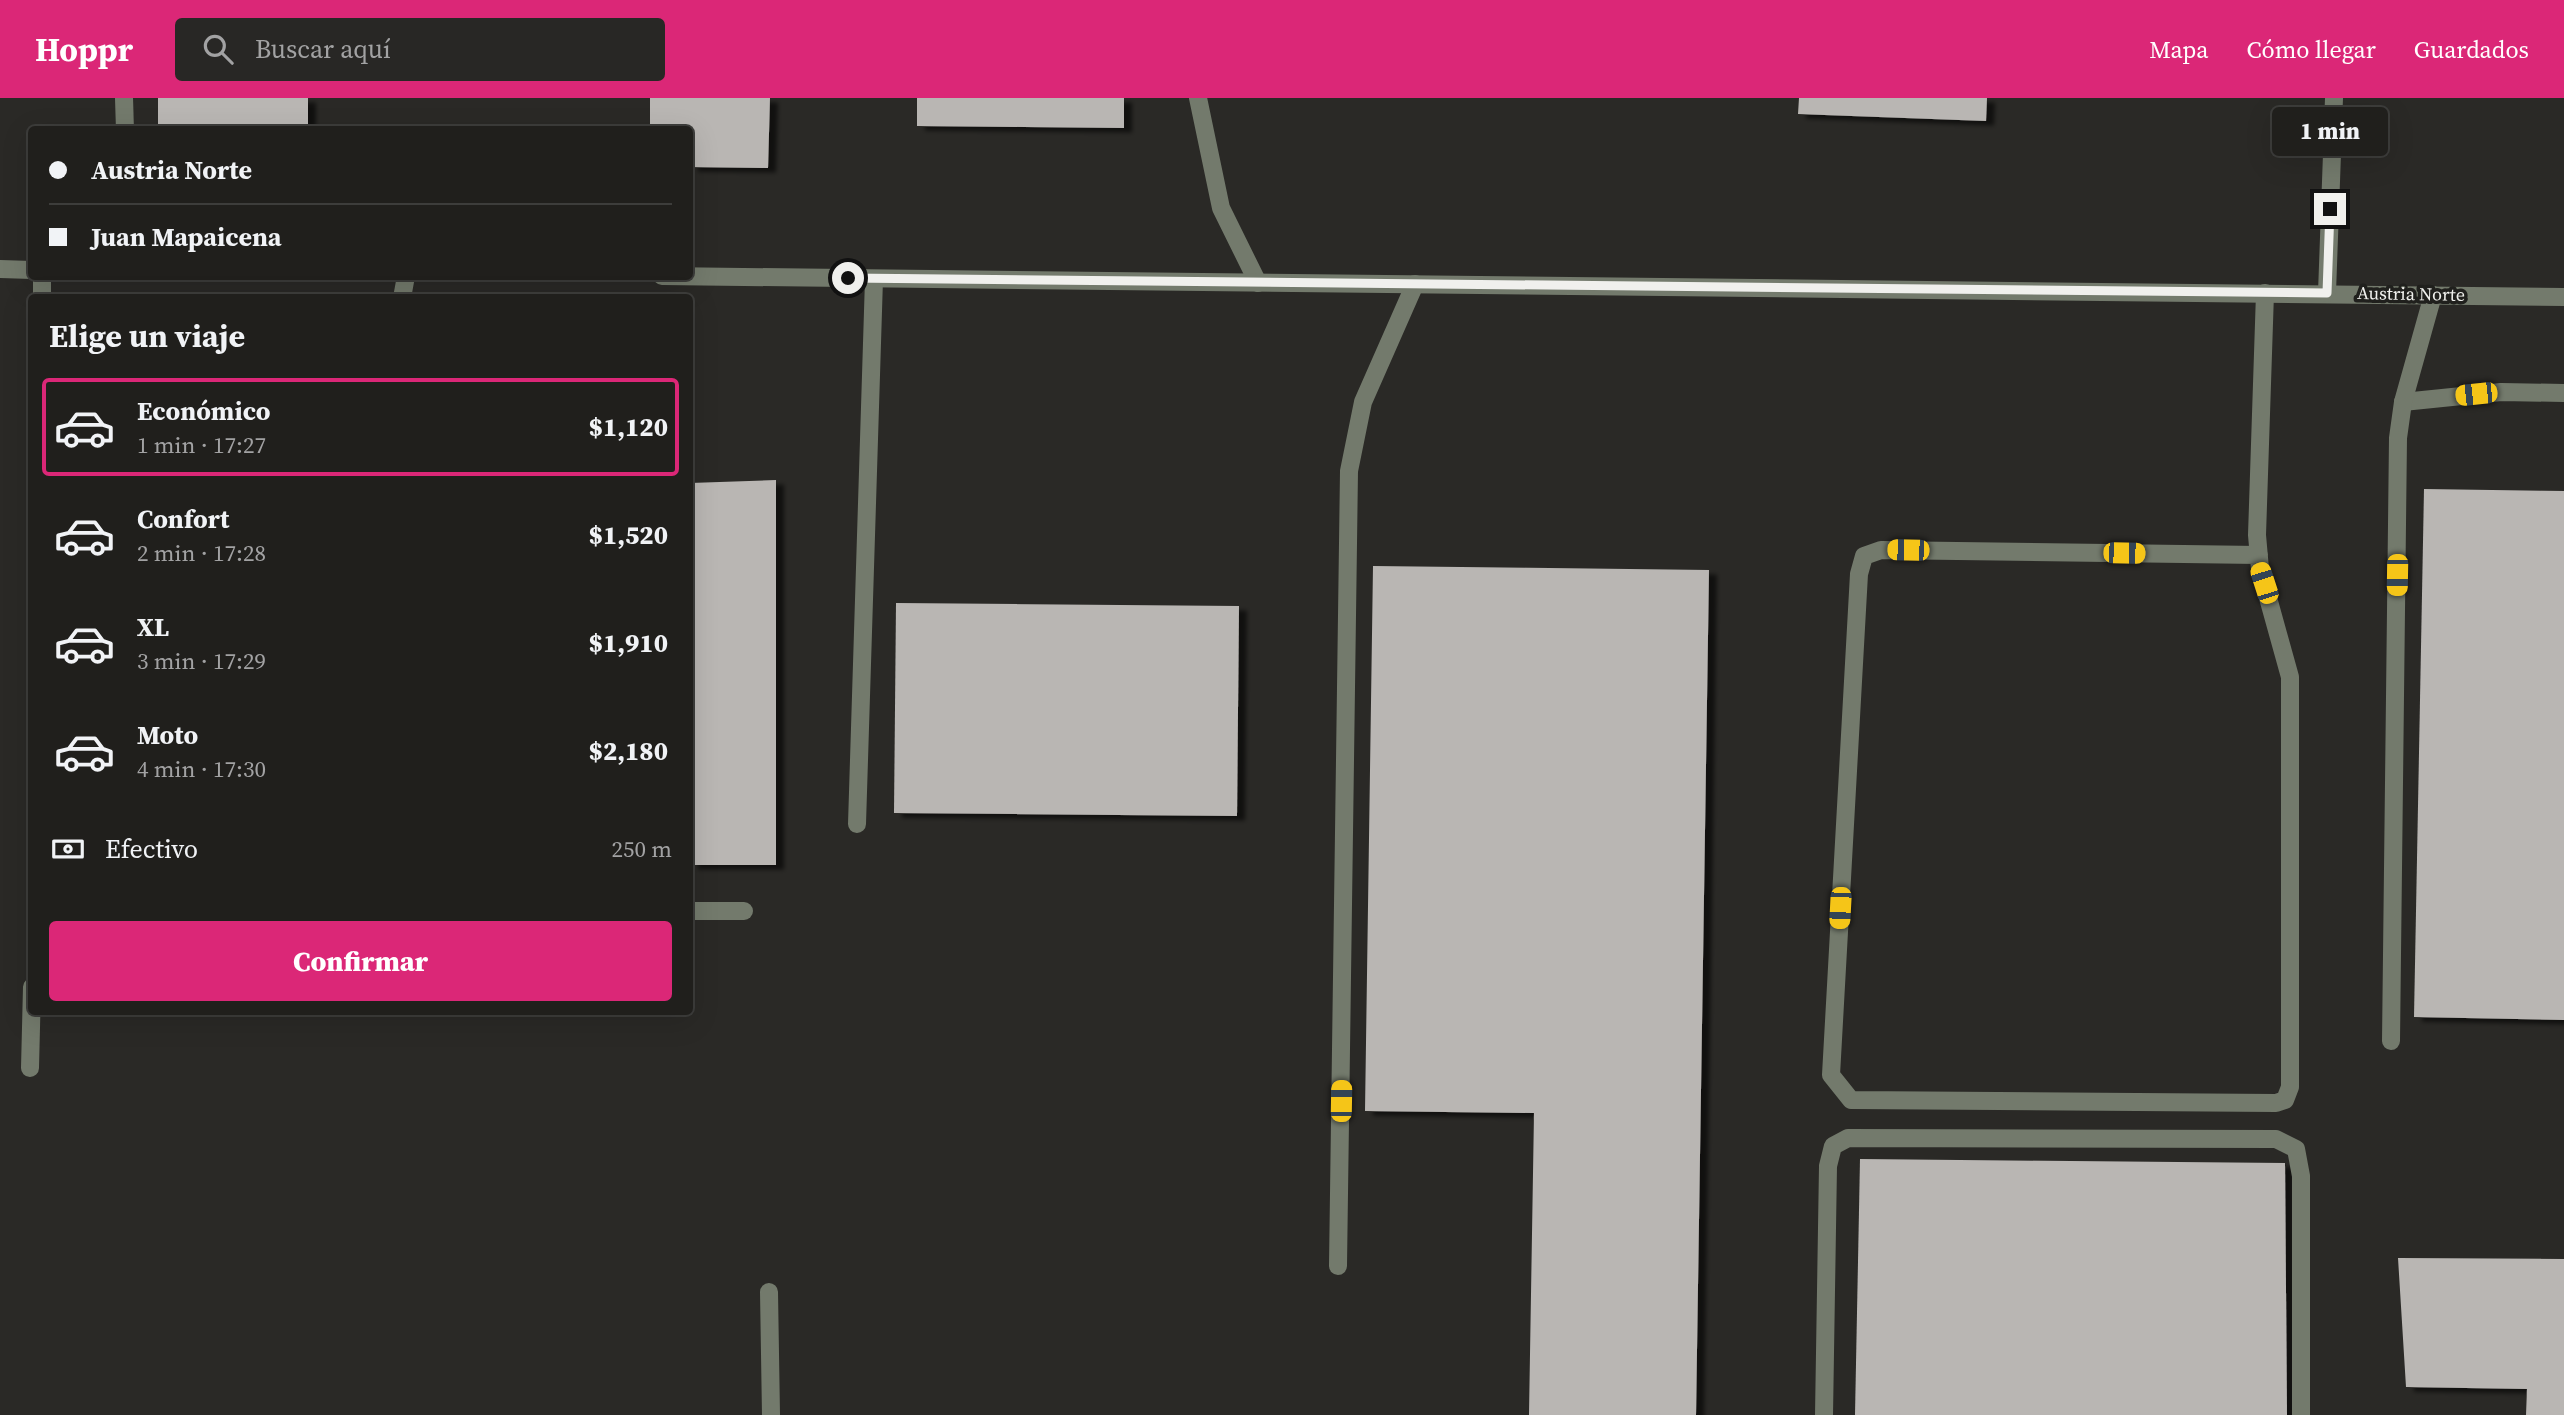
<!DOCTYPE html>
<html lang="es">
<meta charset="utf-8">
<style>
:root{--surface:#201f1c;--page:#282725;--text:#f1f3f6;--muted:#a2a2a3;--line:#3d3d3b;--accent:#db2777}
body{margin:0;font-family:"Source Serif 4",serif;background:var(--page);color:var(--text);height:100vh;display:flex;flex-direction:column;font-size:26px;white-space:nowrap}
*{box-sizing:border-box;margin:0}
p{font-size:23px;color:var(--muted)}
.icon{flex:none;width:38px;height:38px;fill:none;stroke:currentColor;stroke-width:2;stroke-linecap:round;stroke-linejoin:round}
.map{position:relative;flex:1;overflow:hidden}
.sheet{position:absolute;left:28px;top:196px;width:665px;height:721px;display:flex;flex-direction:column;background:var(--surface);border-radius:7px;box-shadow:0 7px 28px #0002,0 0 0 2px var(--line)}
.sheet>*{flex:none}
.banner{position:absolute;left:28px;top:28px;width:665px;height:154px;border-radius:7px;box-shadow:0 7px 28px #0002,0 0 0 2px var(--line);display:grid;align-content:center;height:154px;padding:0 21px;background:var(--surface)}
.end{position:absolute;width:32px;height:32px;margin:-16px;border:9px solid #f0f0ed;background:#111;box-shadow:0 0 0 4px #111}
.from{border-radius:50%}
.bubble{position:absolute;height:49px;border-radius:7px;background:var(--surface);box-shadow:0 7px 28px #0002,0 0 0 2px var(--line);font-size:23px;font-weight:800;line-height:49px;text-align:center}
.car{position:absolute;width:21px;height:42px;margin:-21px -10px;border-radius:9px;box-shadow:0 0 5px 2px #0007;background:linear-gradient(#f5c518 24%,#345 0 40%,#f5c518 0 76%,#345 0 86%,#f5c518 0)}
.banner b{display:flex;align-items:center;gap:24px;height:66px;font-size:26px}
.banner b+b{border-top:2px solid var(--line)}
.banner i{width:18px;height:18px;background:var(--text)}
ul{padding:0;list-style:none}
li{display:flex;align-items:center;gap:21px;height:98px;margin:0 14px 10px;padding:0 7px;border:4px solid transparent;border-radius:7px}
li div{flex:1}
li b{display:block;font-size:26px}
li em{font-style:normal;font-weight:800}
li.on{border-color:var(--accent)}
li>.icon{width:63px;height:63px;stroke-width:1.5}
h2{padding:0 21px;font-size:32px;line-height:84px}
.pay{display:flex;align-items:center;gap:18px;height:77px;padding:0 21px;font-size:26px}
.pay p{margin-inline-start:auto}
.primary-button{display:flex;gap:14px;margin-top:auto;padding:14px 21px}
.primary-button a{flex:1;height:80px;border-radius:7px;background:var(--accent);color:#fff;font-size:28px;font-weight:800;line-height:80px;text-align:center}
header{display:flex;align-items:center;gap:42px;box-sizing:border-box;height:98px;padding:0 35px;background:var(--accent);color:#fff}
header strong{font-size:33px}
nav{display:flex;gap:38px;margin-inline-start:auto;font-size:24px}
.search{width:490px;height:63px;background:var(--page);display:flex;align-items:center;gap:18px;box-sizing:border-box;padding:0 24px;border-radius:7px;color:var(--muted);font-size:26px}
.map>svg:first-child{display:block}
.building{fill:#b9b6b3;filter:url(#shadow)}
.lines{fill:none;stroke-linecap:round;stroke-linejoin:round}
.minor{stroke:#737a6c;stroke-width:18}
.route{stroke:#f0f0ed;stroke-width:9}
.labels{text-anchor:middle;stroke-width:7;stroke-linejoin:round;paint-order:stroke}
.street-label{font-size:18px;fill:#f0f0ed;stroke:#20201d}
</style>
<header>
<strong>Hoppr</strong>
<div class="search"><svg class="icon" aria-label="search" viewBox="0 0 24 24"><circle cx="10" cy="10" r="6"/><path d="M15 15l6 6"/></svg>Buscar aquí</div>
<nav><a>Mapa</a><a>Cómo llegar</a><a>Guardados</a></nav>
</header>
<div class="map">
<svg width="2564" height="1317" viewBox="0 0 2564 1317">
<defs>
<filter id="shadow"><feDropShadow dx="8" dy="4.5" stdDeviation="2" flood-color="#0009"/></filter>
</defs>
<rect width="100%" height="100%" fill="#2a2926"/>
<g class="building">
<rect x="158" y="0" width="150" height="32"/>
<path d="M650,0H770L768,70L690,69V32H650Z"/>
<path d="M917,0H1124V30L917,28Z"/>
<path d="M1799,0H1987L1986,23L1798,16Z"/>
<path d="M776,382V767H690V385Z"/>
<path d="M2424,391L2564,393V922L2414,919Z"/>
<path d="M1373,468L1709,472L1696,1317H1529L1534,1015L1365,1013Z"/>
<path d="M896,505L1239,508L1237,718L894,715Z"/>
<path d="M1860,1061L2285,1065L2287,1317H1855Z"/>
<path d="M2398,1160L2564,1161V1317H2526L2527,1291L2406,1289Z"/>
</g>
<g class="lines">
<g class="minor">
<path d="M124,0L125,32"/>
<path d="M1198,0L1221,110L1258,185"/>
<path d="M0,171L32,172"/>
<path d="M662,178L2564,199"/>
<path d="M2327,195L2334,0"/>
<path d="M42,200V178"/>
<path d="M402,200L406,178"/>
<path d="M2403,304L2501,294L2564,295"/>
<path d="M2259,457L1881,452L1864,458L1859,476L1831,977L1851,1002L2276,1005L2285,1002L2290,989V579L2260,471L2257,437L2265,195"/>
<path d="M857,726L874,181"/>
<path d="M690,813H744"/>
<path d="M2391,943L2398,340L2403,304L2433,197"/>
<path d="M30,970L32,889"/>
<path d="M1338,1168L1349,373L1363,304L1415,186"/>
<path d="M769,1194L771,1317"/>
<path d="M1824,1317L1828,1068L1833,1048L1848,1040L2276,1041L2296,1051L2301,1078V1317"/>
</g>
</g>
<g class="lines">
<path class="route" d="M848,180L2327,195L2330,111"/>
</g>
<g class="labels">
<g class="street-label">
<text transform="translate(2411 196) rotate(1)" y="6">Austria Norte</text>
</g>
</g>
</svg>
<i class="end from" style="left:848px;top:180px"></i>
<i class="end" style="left:2330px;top:111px"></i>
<div class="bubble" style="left:2272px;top:9px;width:116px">1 min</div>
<i class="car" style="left:2476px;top:296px;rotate:264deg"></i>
<i class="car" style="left:1908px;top:452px;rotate:271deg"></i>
<i class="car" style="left:2124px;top:455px;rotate:91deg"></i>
<i class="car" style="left:2397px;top:477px;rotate:181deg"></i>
<i class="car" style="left:2264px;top:485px;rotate:342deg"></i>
<i class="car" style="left:1840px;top:810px;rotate:183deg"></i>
<i class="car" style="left:1341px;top:1003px;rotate:1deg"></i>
<div class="banner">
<b><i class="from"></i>Austria Norte</b>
<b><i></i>Juan Mapaicena</b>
</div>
<section class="sheet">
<h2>Elige un viaje</h2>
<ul>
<li class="on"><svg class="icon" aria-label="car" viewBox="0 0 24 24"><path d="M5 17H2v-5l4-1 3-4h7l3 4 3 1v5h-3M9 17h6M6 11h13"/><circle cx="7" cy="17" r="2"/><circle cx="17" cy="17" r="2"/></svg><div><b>Económico</b><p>1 min · 17:27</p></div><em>$1,120</em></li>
<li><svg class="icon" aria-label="car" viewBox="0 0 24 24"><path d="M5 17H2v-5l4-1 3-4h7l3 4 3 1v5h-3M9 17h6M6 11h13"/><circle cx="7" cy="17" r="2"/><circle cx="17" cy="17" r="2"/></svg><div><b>Confort</b><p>2 min · 17:28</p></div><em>$1,520</em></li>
<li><svg class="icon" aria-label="car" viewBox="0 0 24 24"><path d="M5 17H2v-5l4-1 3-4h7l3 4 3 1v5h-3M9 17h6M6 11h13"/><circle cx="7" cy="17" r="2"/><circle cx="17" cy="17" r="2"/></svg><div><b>XL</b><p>3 min · 17:29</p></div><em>$1,910</em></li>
<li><svg class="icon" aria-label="car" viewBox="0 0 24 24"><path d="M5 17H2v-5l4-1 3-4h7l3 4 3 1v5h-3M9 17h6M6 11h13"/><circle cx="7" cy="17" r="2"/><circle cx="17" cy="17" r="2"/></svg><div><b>Moto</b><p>4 min · 17:30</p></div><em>$2,180</em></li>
</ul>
<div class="pay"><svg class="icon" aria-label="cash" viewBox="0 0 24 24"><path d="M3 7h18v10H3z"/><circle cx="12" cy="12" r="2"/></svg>Efectivo<p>250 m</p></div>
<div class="primary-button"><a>Confirmar</a></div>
</section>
</div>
